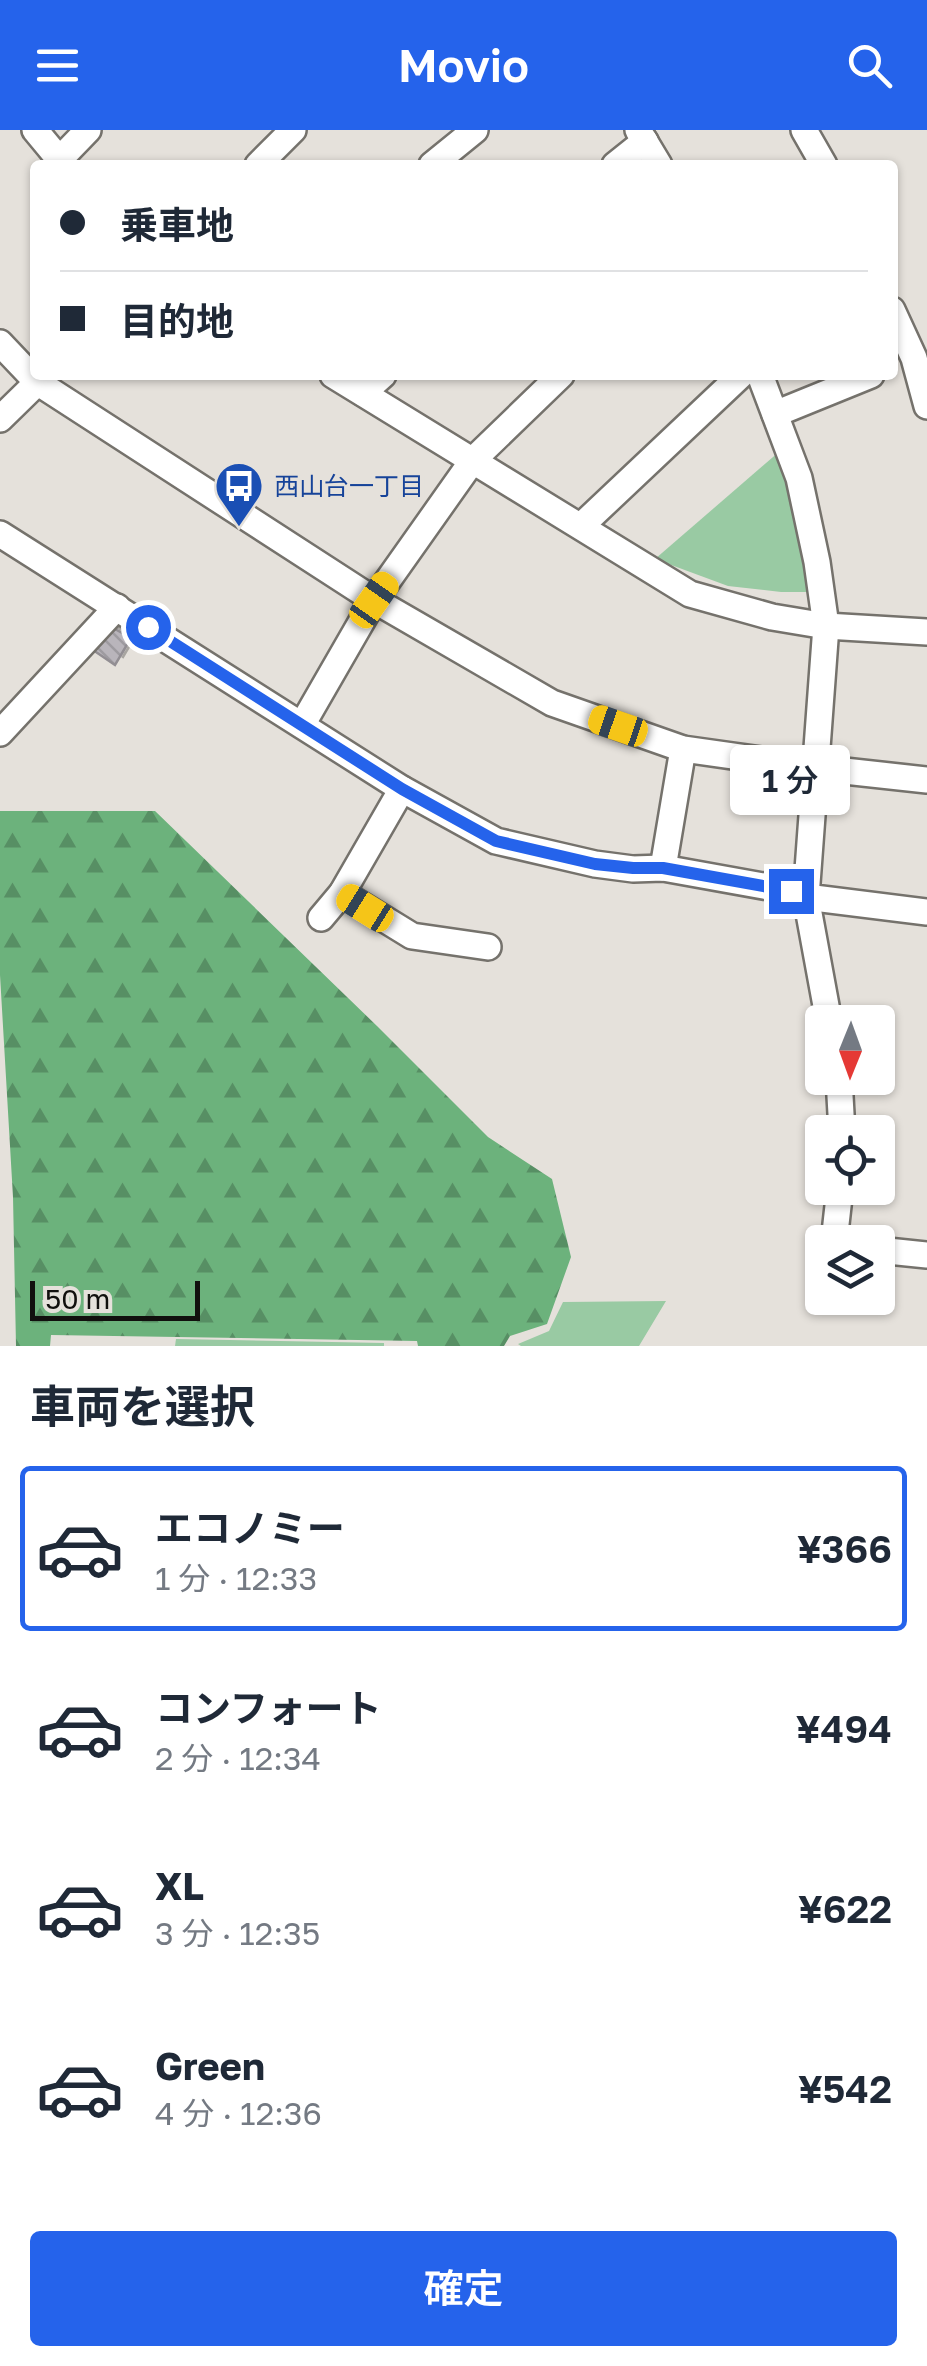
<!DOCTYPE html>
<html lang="ja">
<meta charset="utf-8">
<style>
:root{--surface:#fff;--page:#f6f6f7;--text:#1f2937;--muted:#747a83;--line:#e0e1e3;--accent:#2563eb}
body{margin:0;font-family:"Golos Text","Noto Sans JP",sans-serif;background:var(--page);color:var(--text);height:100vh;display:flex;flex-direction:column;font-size:38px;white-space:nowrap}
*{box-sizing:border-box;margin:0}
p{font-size:32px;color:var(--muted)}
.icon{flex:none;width:55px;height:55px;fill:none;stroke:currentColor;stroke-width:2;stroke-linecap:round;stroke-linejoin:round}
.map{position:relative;height:1216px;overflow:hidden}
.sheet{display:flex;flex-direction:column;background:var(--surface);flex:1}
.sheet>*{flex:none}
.top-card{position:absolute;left:30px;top:30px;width:868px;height:220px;border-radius:10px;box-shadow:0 2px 8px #0004;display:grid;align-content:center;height:220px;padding:0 30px;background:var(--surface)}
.needle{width:65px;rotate:181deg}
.tools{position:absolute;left:805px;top:875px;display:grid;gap:20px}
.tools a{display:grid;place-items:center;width:90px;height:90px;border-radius:10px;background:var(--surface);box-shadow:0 2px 8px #0004;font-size:50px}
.scale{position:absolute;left:30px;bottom:25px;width:170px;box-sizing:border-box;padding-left:10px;border:5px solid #11100e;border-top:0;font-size:28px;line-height:35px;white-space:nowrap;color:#11100e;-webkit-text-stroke:8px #e5e1db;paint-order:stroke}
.end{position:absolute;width:45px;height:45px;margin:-22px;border:12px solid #2563eb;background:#fff;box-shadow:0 0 0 5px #fff}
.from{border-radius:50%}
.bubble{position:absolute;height:70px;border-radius:10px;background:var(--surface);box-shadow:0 2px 8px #0004;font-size:32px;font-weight:600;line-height:70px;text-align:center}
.car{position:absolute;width:30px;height:60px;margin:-30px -15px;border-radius:12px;box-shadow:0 0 8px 2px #0007;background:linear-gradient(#f5c518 24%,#345 0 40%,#f5c518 0 76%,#345 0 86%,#f5c518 0)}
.top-card b{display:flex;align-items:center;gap:35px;height:95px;font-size:38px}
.top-card b+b{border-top:2px solid var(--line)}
.top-card i{width:25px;height:25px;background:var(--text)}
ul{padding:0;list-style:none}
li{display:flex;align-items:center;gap:30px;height:165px;margin:0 20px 15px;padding:0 10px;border:5px solid transparent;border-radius:10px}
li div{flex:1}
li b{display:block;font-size:38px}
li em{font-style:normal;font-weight:600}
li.current{border-color:var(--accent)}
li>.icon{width:90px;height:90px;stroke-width:1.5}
h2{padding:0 30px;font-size:45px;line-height:120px}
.primary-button{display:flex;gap:20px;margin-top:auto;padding:20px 30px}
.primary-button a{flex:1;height:115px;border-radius:10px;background:var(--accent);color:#fff;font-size:40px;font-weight:600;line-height:115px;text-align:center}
header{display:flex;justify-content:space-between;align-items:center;height:130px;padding:0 30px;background:var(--accent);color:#fff;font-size:45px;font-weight:600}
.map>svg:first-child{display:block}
.forest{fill:url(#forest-firs)}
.park{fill:#99caa3}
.building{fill:url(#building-back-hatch);stroke:#928e93;stroke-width:2.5;filter:url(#shadow)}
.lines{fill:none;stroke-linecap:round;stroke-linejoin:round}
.minor-casing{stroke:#75726c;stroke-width:30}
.minor{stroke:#fff;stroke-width:25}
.route{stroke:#2563eb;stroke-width:12}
.labels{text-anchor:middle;stroke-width:10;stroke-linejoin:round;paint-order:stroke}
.transit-label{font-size:25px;fill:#164399;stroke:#e5e1db;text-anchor:start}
</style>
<header><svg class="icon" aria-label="menu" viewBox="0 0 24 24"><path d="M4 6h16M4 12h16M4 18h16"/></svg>Movio<svg class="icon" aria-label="search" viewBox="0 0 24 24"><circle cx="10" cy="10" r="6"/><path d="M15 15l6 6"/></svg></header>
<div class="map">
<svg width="927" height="1216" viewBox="0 0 927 1216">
<defs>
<pattern id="forest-firs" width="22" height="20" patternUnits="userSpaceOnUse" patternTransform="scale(2.5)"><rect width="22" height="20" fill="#6cb27c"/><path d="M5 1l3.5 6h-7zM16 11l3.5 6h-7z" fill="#578f64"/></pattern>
<pattern id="building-back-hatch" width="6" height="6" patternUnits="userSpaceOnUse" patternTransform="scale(2.5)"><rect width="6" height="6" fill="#b9b5bb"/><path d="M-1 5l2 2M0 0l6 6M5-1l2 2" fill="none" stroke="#9e9ba0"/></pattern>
<filter id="shadow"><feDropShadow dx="8" dy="-8" stdDeviation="0" flood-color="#0004"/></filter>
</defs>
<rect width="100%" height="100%" fill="#e5e1db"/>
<path class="forest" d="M0,681H155L377,896L488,1007L552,1049L571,1127L547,1194L510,1206L504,1216H418L417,1211L51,1205L50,1216H16L13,1067L0,845Z"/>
<g class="park">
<path d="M780,321L811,462H781L728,456L655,429Z"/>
<path d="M666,1171L639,1216H521L518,1214L549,1201L563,1172Z"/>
<path d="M176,1209L384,1213V1216H175Z"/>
</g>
<path class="building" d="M106,494L131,508L115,535L90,518Z"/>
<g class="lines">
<g class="minor-casing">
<g id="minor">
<path d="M35,0L64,35"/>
<path d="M638,0L659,35"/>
<path d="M804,0L824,35"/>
<path d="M59,30L88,0"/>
<path d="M258,35L293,0"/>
<path d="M432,35L475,0"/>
<path d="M615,35L645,11"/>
<path d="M892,180L914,228L927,276"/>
<path d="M0,213L37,252L374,470L552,573L683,619L817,638L927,650"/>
<path d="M333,245L690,464L772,487L826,496L927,502"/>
<path d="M760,245L799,348L817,432L826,496L806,767L927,782"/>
<path d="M363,263L383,245"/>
<path d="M775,284L871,245"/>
<path d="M0,289L45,245"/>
<path d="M581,396L741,245"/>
<path d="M0,404L402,659L496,711L595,734L633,739L663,738L791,761L806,767L829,892"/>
<path d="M302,595L374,470L473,330L561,245"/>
<path d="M0,603L117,477"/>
<path d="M663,738L683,619"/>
<path d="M342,763L412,806L488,817"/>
<path d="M321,788L342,763L402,659"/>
<path d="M839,948L842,1002"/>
<path d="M834,1112L840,1058"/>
<path d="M878,1120L927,1125"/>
</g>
</g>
<use href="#minor" class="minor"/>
</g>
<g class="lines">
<path class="route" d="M148,497L402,659L496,711L595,734L633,738H663L791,761"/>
</g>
<defs>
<g id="bus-pin" transform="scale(2.5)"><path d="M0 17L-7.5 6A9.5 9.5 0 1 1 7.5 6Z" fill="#1a4fb4" stroke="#e5e1db"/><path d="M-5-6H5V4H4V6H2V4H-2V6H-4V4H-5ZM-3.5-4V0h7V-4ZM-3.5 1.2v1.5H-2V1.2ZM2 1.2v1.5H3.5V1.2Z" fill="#fff"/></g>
</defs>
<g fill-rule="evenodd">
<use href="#bus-pin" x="239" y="356"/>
</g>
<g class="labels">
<g class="transit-label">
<text x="274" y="365">西山台一丁目</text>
</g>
</g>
</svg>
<div class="tools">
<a><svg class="needle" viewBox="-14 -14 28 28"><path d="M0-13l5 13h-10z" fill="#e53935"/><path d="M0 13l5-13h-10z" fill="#747a83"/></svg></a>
<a><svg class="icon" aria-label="locate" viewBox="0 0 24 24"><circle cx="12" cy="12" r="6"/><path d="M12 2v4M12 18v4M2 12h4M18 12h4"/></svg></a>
<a><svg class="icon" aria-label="layers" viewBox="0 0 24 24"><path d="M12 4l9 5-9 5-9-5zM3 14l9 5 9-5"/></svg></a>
</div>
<div class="scale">50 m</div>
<i class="end from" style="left:148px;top:497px"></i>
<i class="end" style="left:791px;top:761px"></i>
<div class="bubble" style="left:730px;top:615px;width:120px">1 分</div>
<i class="car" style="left:374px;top:470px;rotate:35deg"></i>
<i class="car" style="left:618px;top:596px;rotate:289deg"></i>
<i class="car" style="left:365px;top:778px;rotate:302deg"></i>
<div class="top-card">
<b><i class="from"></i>乗車地</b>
<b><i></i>目的地</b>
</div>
</div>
<section class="sheet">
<h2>車両を選択</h2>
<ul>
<li class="current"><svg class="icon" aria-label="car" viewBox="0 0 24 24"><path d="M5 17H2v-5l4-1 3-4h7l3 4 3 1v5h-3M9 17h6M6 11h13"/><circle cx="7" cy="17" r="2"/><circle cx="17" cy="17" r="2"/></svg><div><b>エコノミー</b><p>1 分 · 12:33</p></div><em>¥366</em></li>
<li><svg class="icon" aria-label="car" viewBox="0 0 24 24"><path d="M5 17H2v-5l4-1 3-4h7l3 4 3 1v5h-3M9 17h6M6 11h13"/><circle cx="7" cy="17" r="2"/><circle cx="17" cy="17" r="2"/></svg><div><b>コンフォート</b><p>2 分 · 12:34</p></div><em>¥494</em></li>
<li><svg class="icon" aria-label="car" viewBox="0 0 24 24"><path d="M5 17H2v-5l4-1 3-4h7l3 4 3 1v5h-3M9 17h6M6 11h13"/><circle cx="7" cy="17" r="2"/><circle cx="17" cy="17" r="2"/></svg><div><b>XL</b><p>3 分 · 12:35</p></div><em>¥622</em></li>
<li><svg class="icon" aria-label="car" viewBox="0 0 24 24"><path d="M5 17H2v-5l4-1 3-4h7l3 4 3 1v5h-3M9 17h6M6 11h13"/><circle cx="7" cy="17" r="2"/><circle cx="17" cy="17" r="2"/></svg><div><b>Green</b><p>4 分 · 12:36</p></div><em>¥542</em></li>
</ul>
<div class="primary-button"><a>確定</a></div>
</section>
